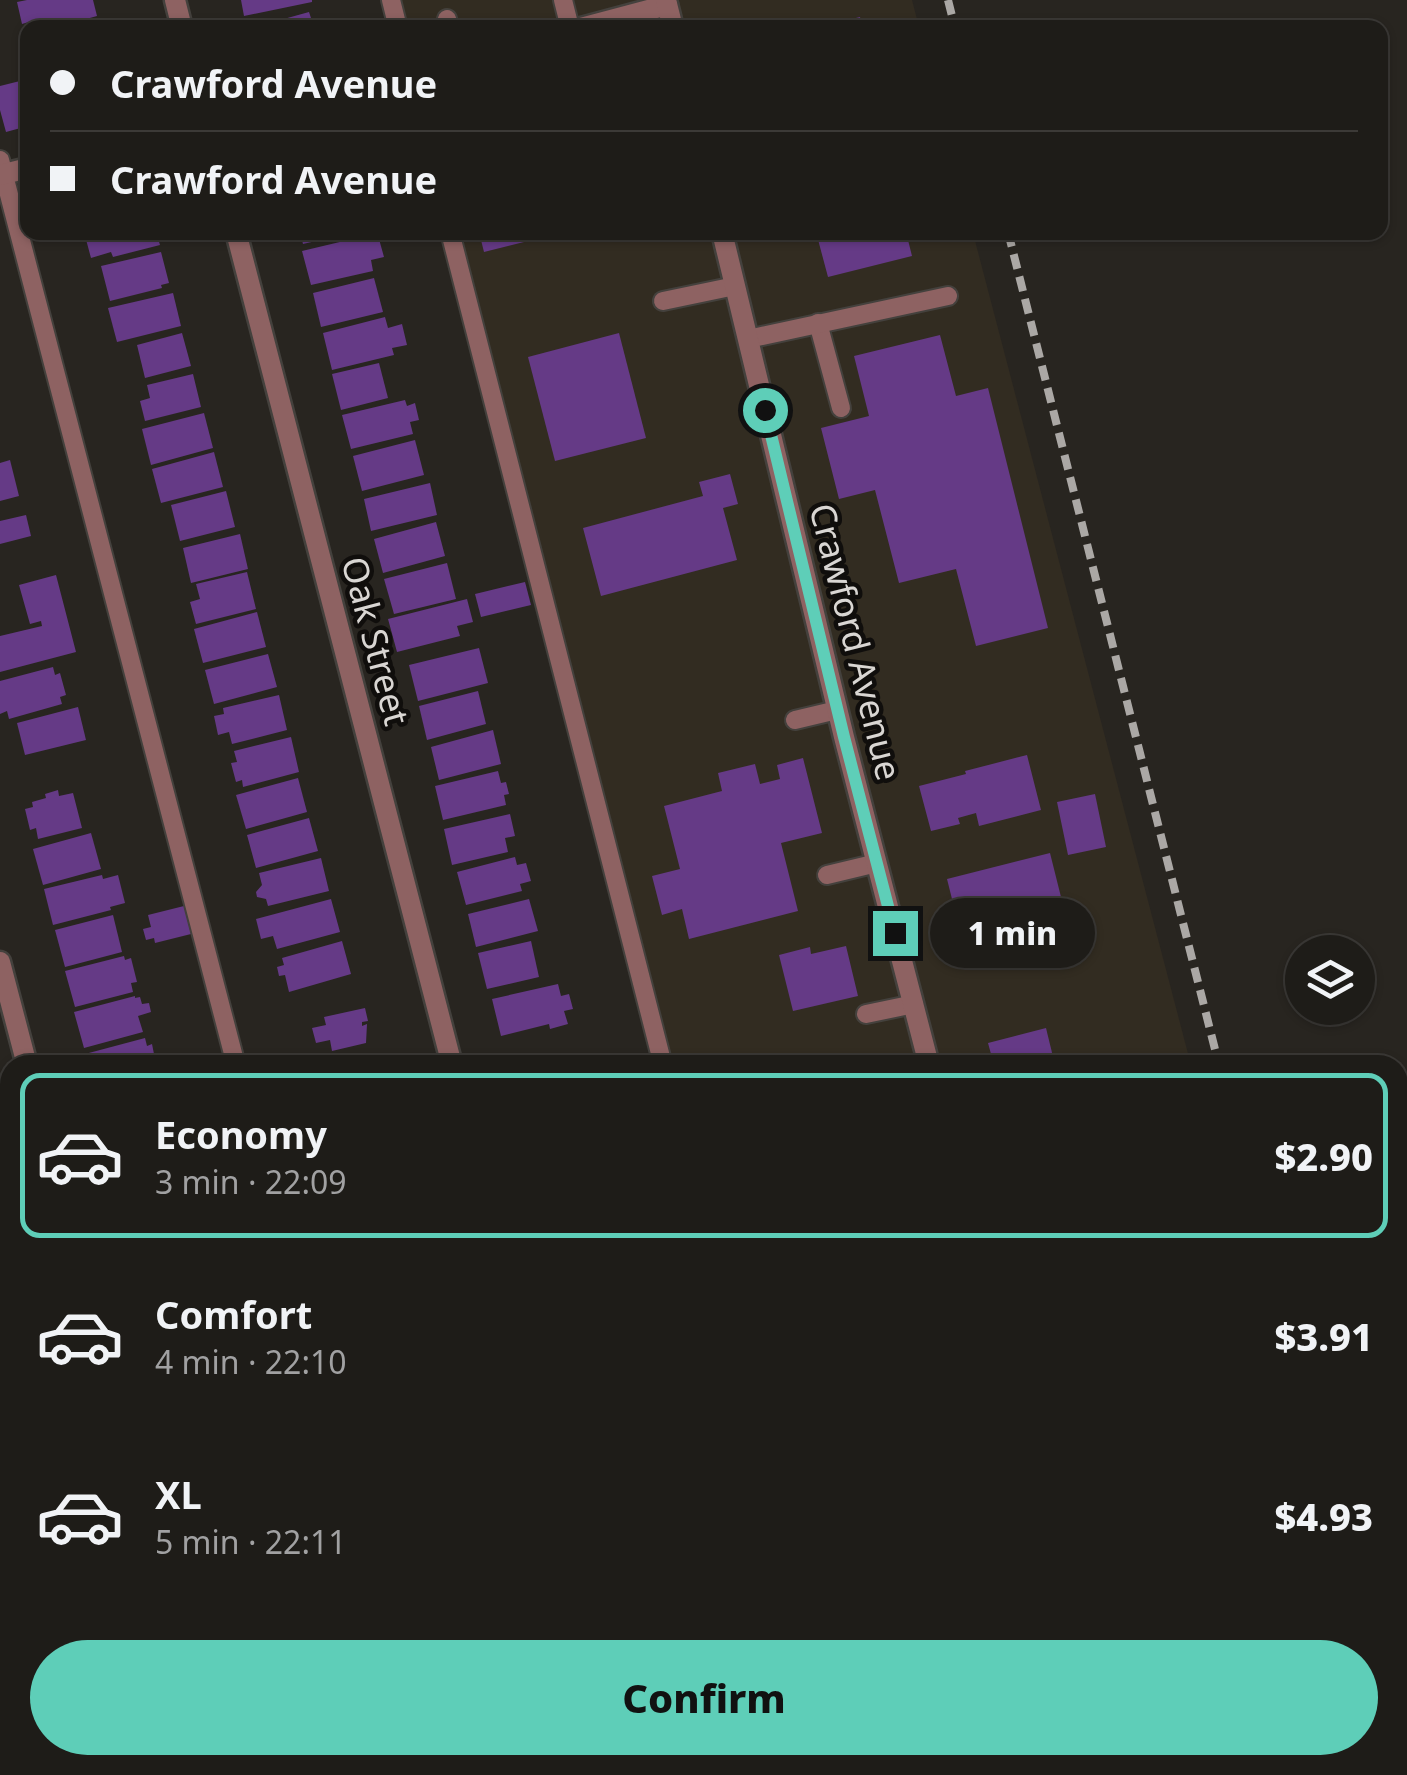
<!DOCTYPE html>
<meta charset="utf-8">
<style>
:root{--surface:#1e1c18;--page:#262521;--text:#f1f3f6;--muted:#a1a1a2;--line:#3c3a37;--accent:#5eceb8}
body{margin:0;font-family:"Noto Sans",sans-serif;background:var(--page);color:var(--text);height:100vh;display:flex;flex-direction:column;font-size:38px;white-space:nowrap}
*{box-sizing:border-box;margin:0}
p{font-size:32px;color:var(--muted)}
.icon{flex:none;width:55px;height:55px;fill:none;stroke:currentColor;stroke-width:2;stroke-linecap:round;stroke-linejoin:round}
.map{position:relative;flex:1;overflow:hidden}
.details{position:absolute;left:0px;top:1055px;width:1408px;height:720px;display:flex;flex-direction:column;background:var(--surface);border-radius:30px 30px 0 0;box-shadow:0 2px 8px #0004,0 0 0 2px var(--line)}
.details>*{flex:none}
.top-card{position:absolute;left:20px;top:20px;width:1368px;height:220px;border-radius:20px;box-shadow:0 2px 8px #0004,0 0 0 2px var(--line);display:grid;align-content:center;height:220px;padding:0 30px;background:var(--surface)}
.tools{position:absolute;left:1285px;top:935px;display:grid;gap:20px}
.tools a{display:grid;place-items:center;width:90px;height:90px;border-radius:50%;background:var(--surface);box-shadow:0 2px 8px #0004,0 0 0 2px var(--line);font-size:50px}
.end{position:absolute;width:45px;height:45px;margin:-22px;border:12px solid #5eceb8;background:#111;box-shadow:0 0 0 5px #111}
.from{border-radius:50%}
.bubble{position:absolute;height:70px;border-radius:35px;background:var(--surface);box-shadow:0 2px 8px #0004,0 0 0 2px var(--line);font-size:32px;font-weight:800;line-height:70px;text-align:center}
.top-card b{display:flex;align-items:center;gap:35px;height:95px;font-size:38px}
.top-card b+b{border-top:2px solid var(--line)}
.top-card i{width:25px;height:25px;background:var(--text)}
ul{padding:18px 0 0;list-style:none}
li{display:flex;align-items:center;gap:30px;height:165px;margin:0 20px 15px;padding:0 10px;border:5px solid transparent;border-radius:20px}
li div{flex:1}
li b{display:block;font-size:38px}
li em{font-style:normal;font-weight:800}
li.on{border-color:var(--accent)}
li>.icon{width:90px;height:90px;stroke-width:1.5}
.action{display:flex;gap:20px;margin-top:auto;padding:20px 30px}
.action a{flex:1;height:115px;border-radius:60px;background:var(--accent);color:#111;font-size:40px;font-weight:800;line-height:115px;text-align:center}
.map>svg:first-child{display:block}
.built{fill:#322c21}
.building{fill:#653a86}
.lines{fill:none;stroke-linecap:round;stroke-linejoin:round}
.service-casing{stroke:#44413d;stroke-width:22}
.minor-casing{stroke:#44413d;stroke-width:25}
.tertiary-casing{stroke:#44413d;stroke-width:25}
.service{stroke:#8e6262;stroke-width:18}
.minor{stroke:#8e6262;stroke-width:20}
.tertiary{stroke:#8e6262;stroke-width:20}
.rail{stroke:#aba8a5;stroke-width:8;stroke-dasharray:15 8;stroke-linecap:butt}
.route{stroke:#5eceb8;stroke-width:12}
.labels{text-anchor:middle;stroke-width:9;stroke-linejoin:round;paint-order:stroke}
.street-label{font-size:35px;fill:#d9d6d3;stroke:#100e0c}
</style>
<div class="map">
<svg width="1407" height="1775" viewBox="0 0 1407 1775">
<rect width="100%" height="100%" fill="#282520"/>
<g class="built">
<path d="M389,0H912L919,27H396Z"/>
<path d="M449,233H973L1191,1065H664Z"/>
<path d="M844,1765H1375L1377,1775H847Z"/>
</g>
<g class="building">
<path d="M27,0H93L97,16L54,28H33L32,21L22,24L17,2Z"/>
<path d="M241,0H312V2L244,16Z"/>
<path d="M309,12L313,24L319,22L320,28H251Z"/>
<path d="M860,17L863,28H823V26Z"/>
<path d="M28,79V126L6,132L0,110V86Z"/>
<path d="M84,232H156L160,245L113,257L111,252L91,258Z"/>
<path d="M300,232H346V234L303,244Z"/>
<path d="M479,232H556V234L484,252Z"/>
<path d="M816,232H906L912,256L828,277Z"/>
<path d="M365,236L367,242L379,239L384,257L371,260L373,271L311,285L302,251Z"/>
<path d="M161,252L169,283L161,285L162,288L110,301L101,266Z"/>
<path d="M374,278L383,312L321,327L313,293Z"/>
<path d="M173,293L181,326L117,342L108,308Z"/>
<path d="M385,317L388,328L402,324L407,345L392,348L394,355L332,370L323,333Z"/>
<path d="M182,333L191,366L145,378L137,345Z"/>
<path d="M619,333L646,438L555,461L528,357Z"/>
<path d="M940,335L956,396L988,388L1048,628L976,646L956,569L899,583L875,490L839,499L821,428L869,416L854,356Z"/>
<path d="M379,363L388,398L341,410L332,374Z"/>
<path d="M193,374L201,407L145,421L140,401L150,398L147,385Z"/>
<path d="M405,400L407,406L415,403L419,420L410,422L413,434L351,449L342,415Z"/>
<path d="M204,413L213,448L151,465L142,429Z"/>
<path d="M415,440L424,475L362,491L353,456Z"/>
<path d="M214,452L223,487L161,503L152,469Z"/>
<path d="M10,460L19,496L0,501V463Z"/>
<path d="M730,474L738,504L723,508L737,560L601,596L583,528L703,496L699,482Z"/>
<path d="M430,483L437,515L371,531L364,499Z"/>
<path d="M226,491L235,527L180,541L171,505Z"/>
<path d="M26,515L31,536L0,544V521Z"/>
<path d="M436,522L445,556L383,573L374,539Z"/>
<path d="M240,534L248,569L191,583L183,548Z"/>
<path d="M447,563L456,599L394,614L384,579Z"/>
<path d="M247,572L256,609L196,624L190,602L200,599L196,584Z"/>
<path d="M56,575L76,652L0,672V636L42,626L41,621L30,624L19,585Z"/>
<path d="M525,582L531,605L481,617L475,594Z"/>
<path d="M467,599L473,622L457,626L460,636L397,652L388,619Z"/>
<path d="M257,612L266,647L203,663L194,629Z"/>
<path d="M479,648L488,683L418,701L409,665Z"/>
<path d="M268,654L277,687L214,704L205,670Z"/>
<path d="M53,667L55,675L60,673L66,695L60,697L62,704L9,719L7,711L0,714V681Z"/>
<path d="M478,691L486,724L427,740L419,706Z"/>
<path d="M279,695L287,730L232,744L229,732L218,735L214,716L224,714L223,708Z"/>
<path d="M78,707L86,740L25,755L17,723Z"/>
<path d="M493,730L501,764L439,780L431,747Z"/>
<path d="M291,737L299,772L243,787L242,780L236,782L231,763L237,762L234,751Z"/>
<path d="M1027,755L1041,810L979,826L976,813L958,818L960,824L931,831L919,786L966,774L965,771Z"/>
<path d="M803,758L822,833L781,843L798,911L689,939L682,909L662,915L652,876L680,869L664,806L722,791L718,773L755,764L760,784L780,779L777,765Z"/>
<path d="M498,771L501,783L506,782L509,794L504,795L506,805L443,820L435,786Z"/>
<path d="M298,778L307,812L246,829L236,795Z"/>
<path d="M58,790L59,796L73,793L82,828L38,839L36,828L30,830L25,809L33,807L32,802L46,798L45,794Z"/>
<path d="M1095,794L1106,847L1068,855L1057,802Z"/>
<path d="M510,814L515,836L505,838L508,852L452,865L444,829Z"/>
<path d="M309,818L318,851L256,868L247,835Z"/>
<path d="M91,833L101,869L43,885L33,849Z"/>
<path d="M1050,853L1061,897L958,923L947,879Z"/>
<path d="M515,857L517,865L526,863L531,881L520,884L522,891L466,905L457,872Z"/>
<path d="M321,858L329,891L268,906L266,899L257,897L256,892L262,885L259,873Z"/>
<path d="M102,875L103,879L118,875L125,903L110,907L111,910L53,925L44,889Z"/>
<path d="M331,899L340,932L277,949L273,936L261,939L256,919Z"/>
<path d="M529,899L538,931L476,947L468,914Z"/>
<path d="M184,906L191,934L155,943L154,938L146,940L143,929L151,927L148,915Z"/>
<path d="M113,915L122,952L65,967L55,930Z"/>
<path d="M342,941L351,974L289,992L285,975L279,976L277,967L284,965L282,958Z"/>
<path d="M531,941L539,977L487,989L478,953Z"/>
<path d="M846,946L858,996L793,1011L779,955L810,947L811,954Z"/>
<path d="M124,956L125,960L131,958L137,982L131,983L133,992L75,1007L65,971Z"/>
<path d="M558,984L561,996L569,994L573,1009L564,1011L568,1024L550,1029L549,1024L501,1036L492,999Z"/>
<path d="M135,996V998L140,997L142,1004L149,1003L151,1012L138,1016L143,1032L84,1048L74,1012Z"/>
<path d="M365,1008L368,1021L362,1022V1026L367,1024L366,1043L332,1051L330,1040L316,1043L312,1028L326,1025L324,1017Z"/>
<path d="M1046,1028L1055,1065H994L988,1043Z"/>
<path d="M145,1038L147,1046L152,1044L155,1059L150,1060L151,1065H88L85,1054Z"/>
<path d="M8,1203L10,1242L0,1245V1205Z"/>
<path d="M10,1245V1287L0,1290V1247Z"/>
<path d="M10,1295V1334L0,1337V1298Z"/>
<path d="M10,1339V1377L2,1379L0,1342Z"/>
<path d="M7,1600L10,1613V1636L0,1639V1602Z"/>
<path d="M10,1649V1725L0,1727V1651Z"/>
<path d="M287,1765H342L345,1775H290Z"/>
<path d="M497,1765H561L563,1775H486L484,1768Z"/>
<path d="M707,1765H751V1766L710,1775Z"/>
<path d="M976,1765H1062L1064,1775H942Z"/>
<path d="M1153,1765H1249V1766L1217,1775H1155Z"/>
</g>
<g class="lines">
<g class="service-casing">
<g id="service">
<path d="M391,0L398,28"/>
<path d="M563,0L570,28"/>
<path d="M447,19L449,28"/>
<path d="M0,160L236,1065"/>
<path d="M450,232L663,1065"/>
<path d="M663,301L735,286"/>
<path d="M818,323L841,408"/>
<path d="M748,339L948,296"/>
<path d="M795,720L837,710"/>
<path d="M827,875L877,863"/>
<path d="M866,1014L914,1004"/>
<path d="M418,1765L421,1775"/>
<path d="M840,1765L843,1775"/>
</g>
</g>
<g class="minor-casing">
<g id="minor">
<path d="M175,0L182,28"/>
<path d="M581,28L667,5"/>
<path d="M0,175L28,168"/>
<path d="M236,232L452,1065"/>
<path d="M0,962L27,1065"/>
<path d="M0,1763L10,1760"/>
<path d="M209,1765L212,1775"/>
<path d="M634,1765L637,1775"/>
</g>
</g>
<g class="tertiary-casing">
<g id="tertiary">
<path d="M666,0L673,28"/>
<path d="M722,232L844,737L929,1065"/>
<path d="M1111,1765L1114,1775"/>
</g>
</g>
<use href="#service" class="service"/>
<use href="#minor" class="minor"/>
<use href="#tertiary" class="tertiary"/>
<g class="rail">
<path d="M948,0L955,28"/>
<path d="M1008,232L1219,1065"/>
<path d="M1397,1765L1399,1775"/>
</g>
</g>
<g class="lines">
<path class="route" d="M765,410L844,737L895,933"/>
</g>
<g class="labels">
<g class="street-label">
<text transform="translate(375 641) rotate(75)" y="12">Oak Street</text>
<text transform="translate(855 642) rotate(76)" y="12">Crawford Avenue</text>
</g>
</g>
</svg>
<div class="tools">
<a><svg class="icon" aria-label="layers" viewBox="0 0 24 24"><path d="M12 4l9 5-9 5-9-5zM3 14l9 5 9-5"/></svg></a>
</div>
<i class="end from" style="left:765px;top:410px"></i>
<i class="end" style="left:895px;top:933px"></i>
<div class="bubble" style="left:930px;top:898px;width:165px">1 min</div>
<div class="top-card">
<b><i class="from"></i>Crawford Avenue</b>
<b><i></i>Crawford Avenue</b>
</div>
<section class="details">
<ul>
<li class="on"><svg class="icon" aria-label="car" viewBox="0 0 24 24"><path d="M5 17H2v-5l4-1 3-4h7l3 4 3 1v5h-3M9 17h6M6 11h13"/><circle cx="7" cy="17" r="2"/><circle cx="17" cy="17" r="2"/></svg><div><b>Economy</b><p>3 min · 22:09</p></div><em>$2.90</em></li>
<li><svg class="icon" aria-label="car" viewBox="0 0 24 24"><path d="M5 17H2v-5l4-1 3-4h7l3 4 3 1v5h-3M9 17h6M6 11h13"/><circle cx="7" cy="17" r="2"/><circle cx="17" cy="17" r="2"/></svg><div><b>Comfort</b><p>4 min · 22:10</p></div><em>$3.91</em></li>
<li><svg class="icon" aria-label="car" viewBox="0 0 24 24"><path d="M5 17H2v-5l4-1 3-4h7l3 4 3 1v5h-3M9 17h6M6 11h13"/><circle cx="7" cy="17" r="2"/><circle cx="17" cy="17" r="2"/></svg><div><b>XL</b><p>5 min · 22:11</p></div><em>$4.93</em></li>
</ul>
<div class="action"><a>Confirm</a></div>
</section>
</div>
